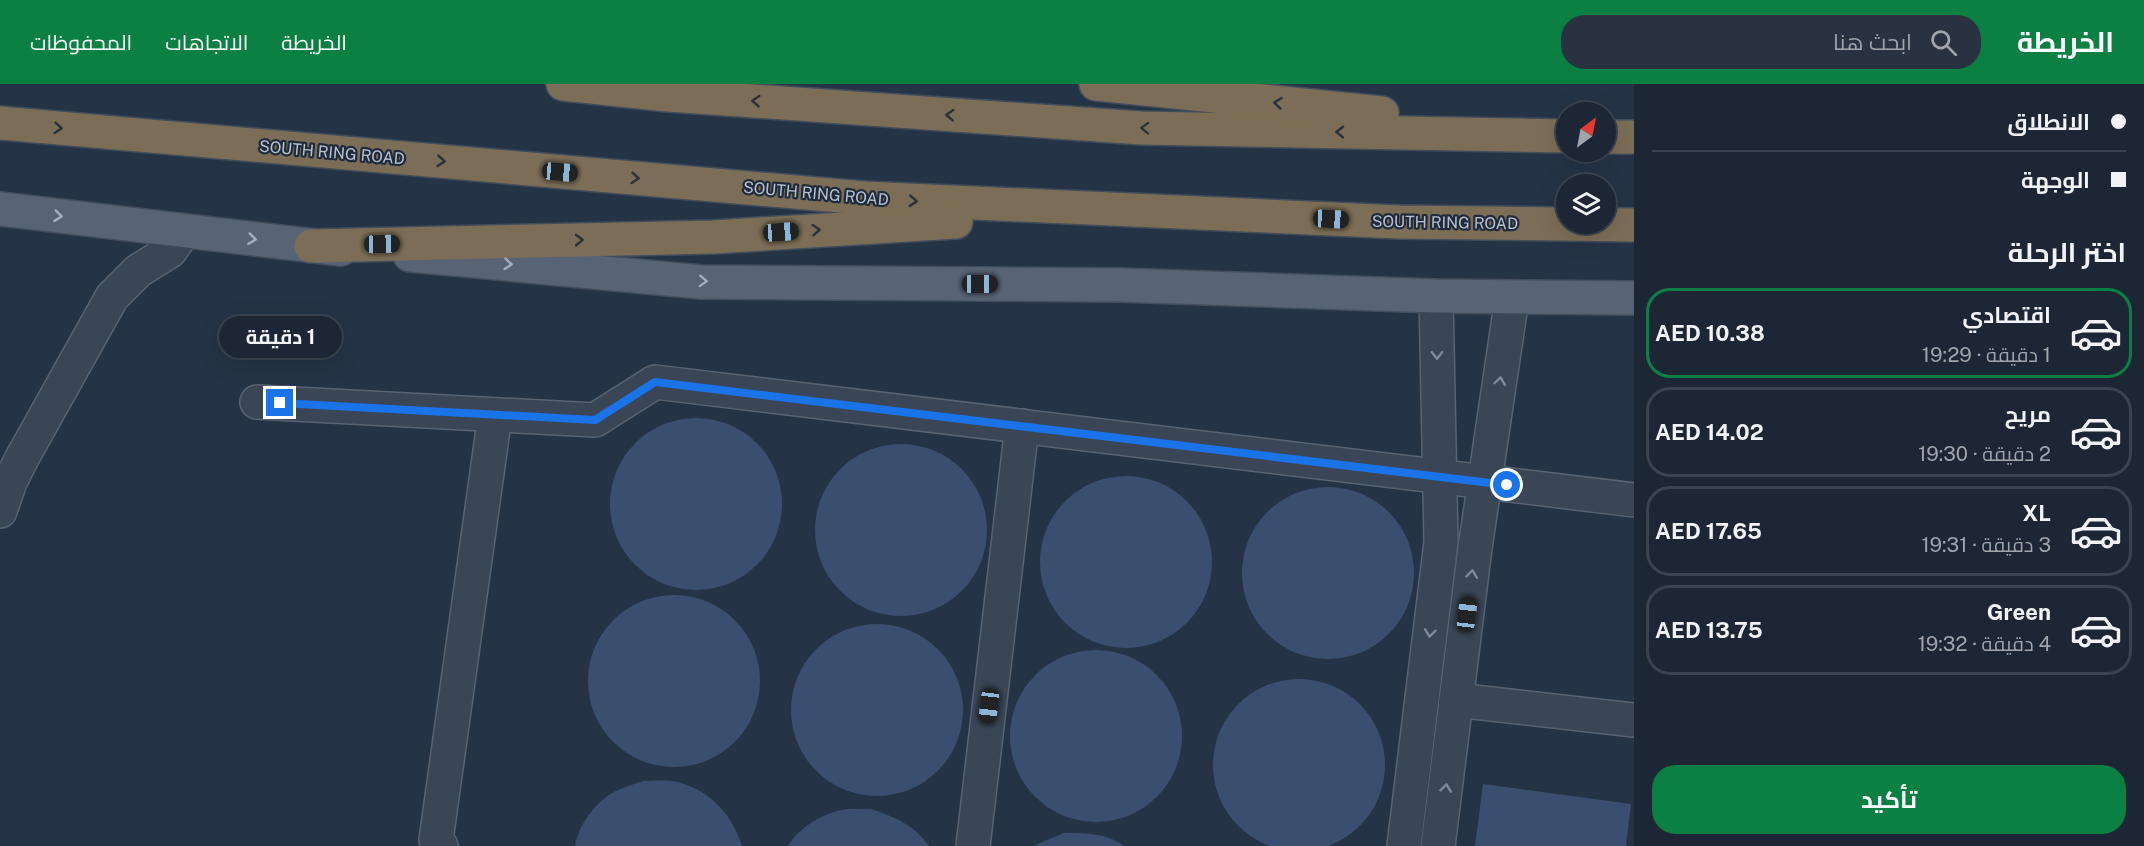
<!DOCTYPE html>
<html lang="ar">
<meta charset="utf-8">
<style>
:root{--surface:#1c2634;--page:#293240;--text:#f1f3f6;--muted:#a0a5ac;--line:#3a434f;--accent:#0b8043}
body{margin:0;font-family:"Public Sans",Cairo,sans-serif;background:var(--page);color:var(--text);direction:rtl;height:100vh;display:flex;flex-direction:column;font-size:22px;white-space:nowrap}
*{box-sizing:border-box;margin:0}
p{font-size:20px;color:var(--muted)}
.icon{flex:none;width:33px;height:33px;fill:none;stroke:currentColor;stroke-width:2;stroke-linecap:round;stroke-linejoin:round}
.map{position:relative;flex:1;overflow:hidden;direction:ltr}
.panel{display:flex;flex-direction:column;background:var(--surface);width:510px}
.panel>*{flex:none}
.guide{display:grid;align-content:center;height:132px;padding:0 18px;background:var(--surface)}
.needle{width:39px;rotate:32deg}
.tools{position:absolute;left:1556px;top:18px;display:grid;gap:12px}
.tools a{display:grid;place-items:center;width:60px;height:60px;border-radius:50%;background:var(--surface);box-shadow:0 6px 24px #0002,0 0 0 2px var(--line);font-size:30px}
.end{position:absolute;width:27px;height:27px;margin:-14px;border:8px solid #1a73e8;background:#fff;box-shadow:0 0 0 3px #fff}
.from{border-radius:50%}
.bubble{position:absolute;height:42px;border-radius:21px;background:var(--surface);box-shadow:0 6px 24px #0002,0 0 0 2px var(--line);font-size:20px;font-weight:700;line-height:42px;text-align:center;direction:rtl}
.car{position:absolute;width:18px;height:36px;margin:-18px -9px;border-radius:8px;box-shadow:0 0 4px 2px #0007;background:linear-gradient(#222 24%,#8ab4d8 0 40%,#222 0 76%,#8ab4d8 0 86%,#222 0)}
.guide b{display:flex;align-items:center;gap:21px;height:57px;font-size:22px}
.guide b+b{border-top:2px solid var(--line)}
.guide i{width:15px;height:15px;background:var(--text)}
ul{padding:0;list-style:none}
li{display:flex;align-items:center;gap:18px;height:90px;margin:0 12px 9px;padding:0 6px;border:3px solid var(--line);border-radius:24px}
li div{flex:1}
li b{display:block;font-size:22px}
li em{font-style:normal;font-weight:700}
li.on{border-color:var(--accent)}
li>.icon{width:54px;height:54px;stroke-width:1.5}
h2{padding:0 18px;font-size:27px;line-height:72px}
.action{display:flex;gap:12px;margin-top:auto;padding:12px 18px}
.action a{flex:1;height:69px;border-radius:24px;background:var(--accent);color:#fff;font-size:24px;font-weight:700;line-height:69px;text-align:center}
header{display:flex;align-items:center;gap:36px;box-sizing:border-box;height:84px;padding:0 30px;background:var(--accent);color:#fff}
header strong{font-size:28px}
nav{display:flex;gap:33px;margin-inline-start:auto;font-size:21px}
.search{width:420px;height:54px;background:var(--page);display:flex;align-items:center;gap:15px;box-sizing:border-box;padding:0 21px;border-radius:24px;color:var(--muted);font-size:22px}
main{display:flex;flex:1;min-height:0}
.map>svg:first-child{display:block}
.water{fill:#3a4f6f}
.lines{fill:none;stroke-linecap:round;stroke-linejoin:round}
.minor-casing{stroke:#596372;stroke-width:36}
.major-casing{stroke:#444e5e;stroke-width:36}
.highway-casing{stroke:#424d5c;stroke-width:36}
.minor{stroke:#3a4555;stroke-width:33}
.major{stroke:#586475;stroke-width:33}
.highway{stroke:#7c6e56;stroke-width:33}
.oneway{stroke:#28313e}
.oneway2{stroke:#a5aebc}
.oneway3{stroke:#7f8998}
.route{stroke:#1a73e8;stroke-width:8}
.labels{text-anchor:middle;stroke-width:4.5;stroke-linejoin:round;paint-order:stroke}
.street-label{font-size:16px;fill:#b8c0ce;stroke:#1f2a3b}
</style>
<header>
<strong>الخريطة</strong>
<div class="search"><svg class="icon" aria-label="search" viewBox="0 0 24 24"><circle cx="10" cy="10" r="6"/><path d="M15 15l6 6"/></svg>ابحث هنا</div>
<nav><a>الخريطة</a><a>الاتجاهات</a><a>المحفوظات</a></nav>
</header>
<main>
<section class="panel">
<div class="guide">
<b><i class="from"></i>الانطلاق</b>
<b><i></i>الوجهة</b>
</div>
<h2>اختر الرحلة</h2>
<ul>
<li class="on"><svg class="icon" aria-label="car" viewBox="0 0 24 24"><path d="M5 17H2v-5l4-1 3-4h7l3 4 3 1v5h-3M9 17h6M6 11h13"/><circle cx="7" cy="17" r="2"/><circle cx="17" cy="17" r="2"/></svg><div><b>اقتصادي</b><p>1 دقيقة · 19:29</p></div><em>AED 10.38</em></li>
<li><svg class="icon" aria-label="car" viewBox="0 0 24 24"><path d="M5 17H2v-5l4-1 3-4h7l3 4 3 1v5h-3M9 17h6M6 11h13"/><circle cx="7" cy="17" r="2"/><circle cx="17" cy="17" r="2"/></svg><div><b>مريح</b><p>2 دقيقة · 19:30</p></div><em>AED 14.02</em></li>
<li><svg class="icon" aria-label="car" viewBox="0 0 24 24"><path d="M5 17H2v-5l4-1 3-4h7l3 4 3 1v5h-3M9 17h6M6 11h13"/><circle cx="7" cy="17" r="2"/><circle cx="17" cy="17" r="2"/></svg><div><b>XL</b><p>3 دقيقة · 19:31</p></div><em>AED 17.65</em></li>
<li><svg class="icon" aria-label="car" viewBox="0 0 24 24"><path d="M5 17H2v-5l4-1 3-4h7l3 4 3 1v5h-3M9 17h6M6 11h13"/><circle cx="7" cy="17" r="2"/><circle cx="17" cy="17" r="2"/></svg><div><b>Green</b><p>4 دقيقة · 19:32</p></div><em>AED 13.75</em></li>
</ul>
<div class="action"><a>تأكيد</a></div>
</section>
<div class="map">
<svg width="1634" height="762" viewBox="0 0 1634 762">
<rect width="100%" height="100%" fill="#253346"/>
<g class="water">
<circle cx="696" cy="420" r="86"/>
<circle cx="901" cy="446" r="86"/>
<circle cx="1126" cy="478" r="86"/>
<circle cx="1328" cy="489" r="86"/>
<circle cx="674" cy="597" r="86"/>
<circle cx="877" cy="626" r="86"/>
<circle cx="1096" cy="652" r="86"/>
<circle cx="1299" cy="681" r="86"/>
<path d="M643,697C652,697 662,696 672,697C707,703 732,729 742,762H575C579,740 596,717 616,707C624,703 634,700 643,697Z"/>
<path d="M1483,700L1631,720L1626,762H1475Z"/>
<path d="M871,725C895,733 914,741 929,762H788C799,744 821,730 842,726C851,724 862,726 871,725Z"/>
<path d="M1064,749C1085,749 1107,749 1124,762H1033Z"/>
</g>
<g class="lines">
<g class="minor-casing">
<g id="minor">
<path d="M257,318L595,336L655,298L1634,416"/>
<path d="M0,427L10,398L22,374L112,213L138,187L170,167L184,147"/>
<path d="M1456,616L1634,636"/>
<path d="M441,762L436,756L495,331"/>
<path d="M973,762L1022,342"/>
<path d="M1404,762L1441,458L1436,212"/>
<path d="M1438,762L1475,464L1512,214"/>
</g>
</g>
<g class="major-casing">
<g id="major">
<path d="M0,125L341,165"/>
<path d="M410,171L701,198L1119,201L1436,212L1634,214"/>
</g>
</g>
<g class="highway-casing">
<g id="highway">
<path d="M563,0L668,11L1141,44L1566,52"/>
<path d="M1096,0L1382,29"/>
<path d="M0,39L864,114L1399,138L1634,141"/>
<path d="M1605,53H1634"/>
<path d="M311,162L713,153L956,138"/>
</g>
</g>
<use href="#minor" class="minor"/>
<use href="#major" class="major"/>
<use href="#highway" class="highway"/>
</g>
<defs><path id="oneway-chevron" d="M-2-3.5L2.5 0L-2 3.5" fill="none" stroke-width="1.6" stroke-linecap="round" stroke-linejoin="round" transform="scale(1.5)"/></defs>
<g class="oneway">
<use href="#oneway-chevron" transform="translate(756 17) rotate(-176)"/>
<use href="#oneway-chevron" transform="translate(1278 19) rotate(-174)"/>
<use href="#oneway-chevron" transform="translate(950 31) rotate(-176)"/>
<use href="#oneway-chevron" transform="translate(58 44) rotate(5)"/>
<use href="#oneway-chevron" transform="translate(1145 44) rotate(-178)"/>
<use href="#oneway-chevron" transform="translate(1340 48) rotate(-179)"/>
<use href="#oneway-chevron" transform="translate(441 77) rotate(5)"/>
<use href="#oneway-chevron" transform="translate(635 94) rotate(5)"/>
<use href="#oneway-chevron" transform="translate(913 117) rotate(3)"/>
<use href="#oneway-chevron" transform="translate(816 146) rotate(-4)"/>
<use href="#oneway-chevron" transform="translate(579 156) rotate(-1)"/>
</g>
<g class="oneway2">
<use href="#oneway-chevron" transform="translate(58 132) rotate(7)"/>
<use href="#oneway-chevron" transform="translate(252 155) rotate(7)"/>
<use href="#oneway-chevron" transform="translate(508 180) rotate(5)"/>
<use href="#oneway-chevron" transform="translate(703 197) rotate(2)"/>
</g>
<g class="oneway3">
<use href="#oneway-chevron" transform="translate(1437 271) rotate(89)"/>
<use href="#oneway-chevron" transform="translate(1500 297) rotate(-82)"/>
<use href="#oneway-chevron" transform="translate(1472 490) rotate(-83)"/>
<use href="#oneway-chevron" transform="translate(1430 549) rotate(97)"/>
<use href="#oneway-chevron" transform="translate(1446 704) rotate(-83)"/>
</g>
<g class="lines">
<path class="route" d="M280,319L595,336L655,298L1507,401"/>
</g>
<g class="labels">
<g class="street-label">
<text transform="translate(332 68) rotate(5)" y="6">SOUTH RING ROAD</text>
<text transform="translate(816 109) rotate(5)" y="6">SOUTH RING ROAD</text>
<text transform="translate(1445 138) rotate(1)" y="6">SOUTH RING ROAD</text>
</g>
</g>
</svg>
<div class="tools">
<a><svg class="needle" viewBox="-14 -14 28 28"><path d="M0-13l5 13h-10z" fill="#e53935"/><path d="M0 13l5-13h-10z" fill="#a0a5ac"/></svg></a>
<a><svg class="icon" aria-label="layers" viewBox="0 0 24 24"><path d="M12 4l9 5-9 5-9-5zM3 14l9 5 9-5"/></svg></a>
</div>
<i class="end from" style="left:1507px;top:401px"></i>
<i class="end" style="left:280px;top:319px"></i>
<div class="bubble" style="left:219px;top:232px;width:123px">1 دقيقة</div>
<i class="car" style="left:560px;top:88px;rotate:95deg"></i>
<i class="car" style="left:1331px;top:135px;rotate:93deg"></i>
<i class="car" style="left:781px;top:148px;rotate:86deg"></i>
<i class="car" style="left:382px;top:160px;rotate:89deg"></i>
<i class="car" style="left:980px;top:200px;rotate:90deg"></i>
<i class="car" style="left:1467px;top:530px;rotate:7deg"></i>
<i class="car" style="left:989px;top:622px;rotate:187deg"></i>
</div>
</main>
